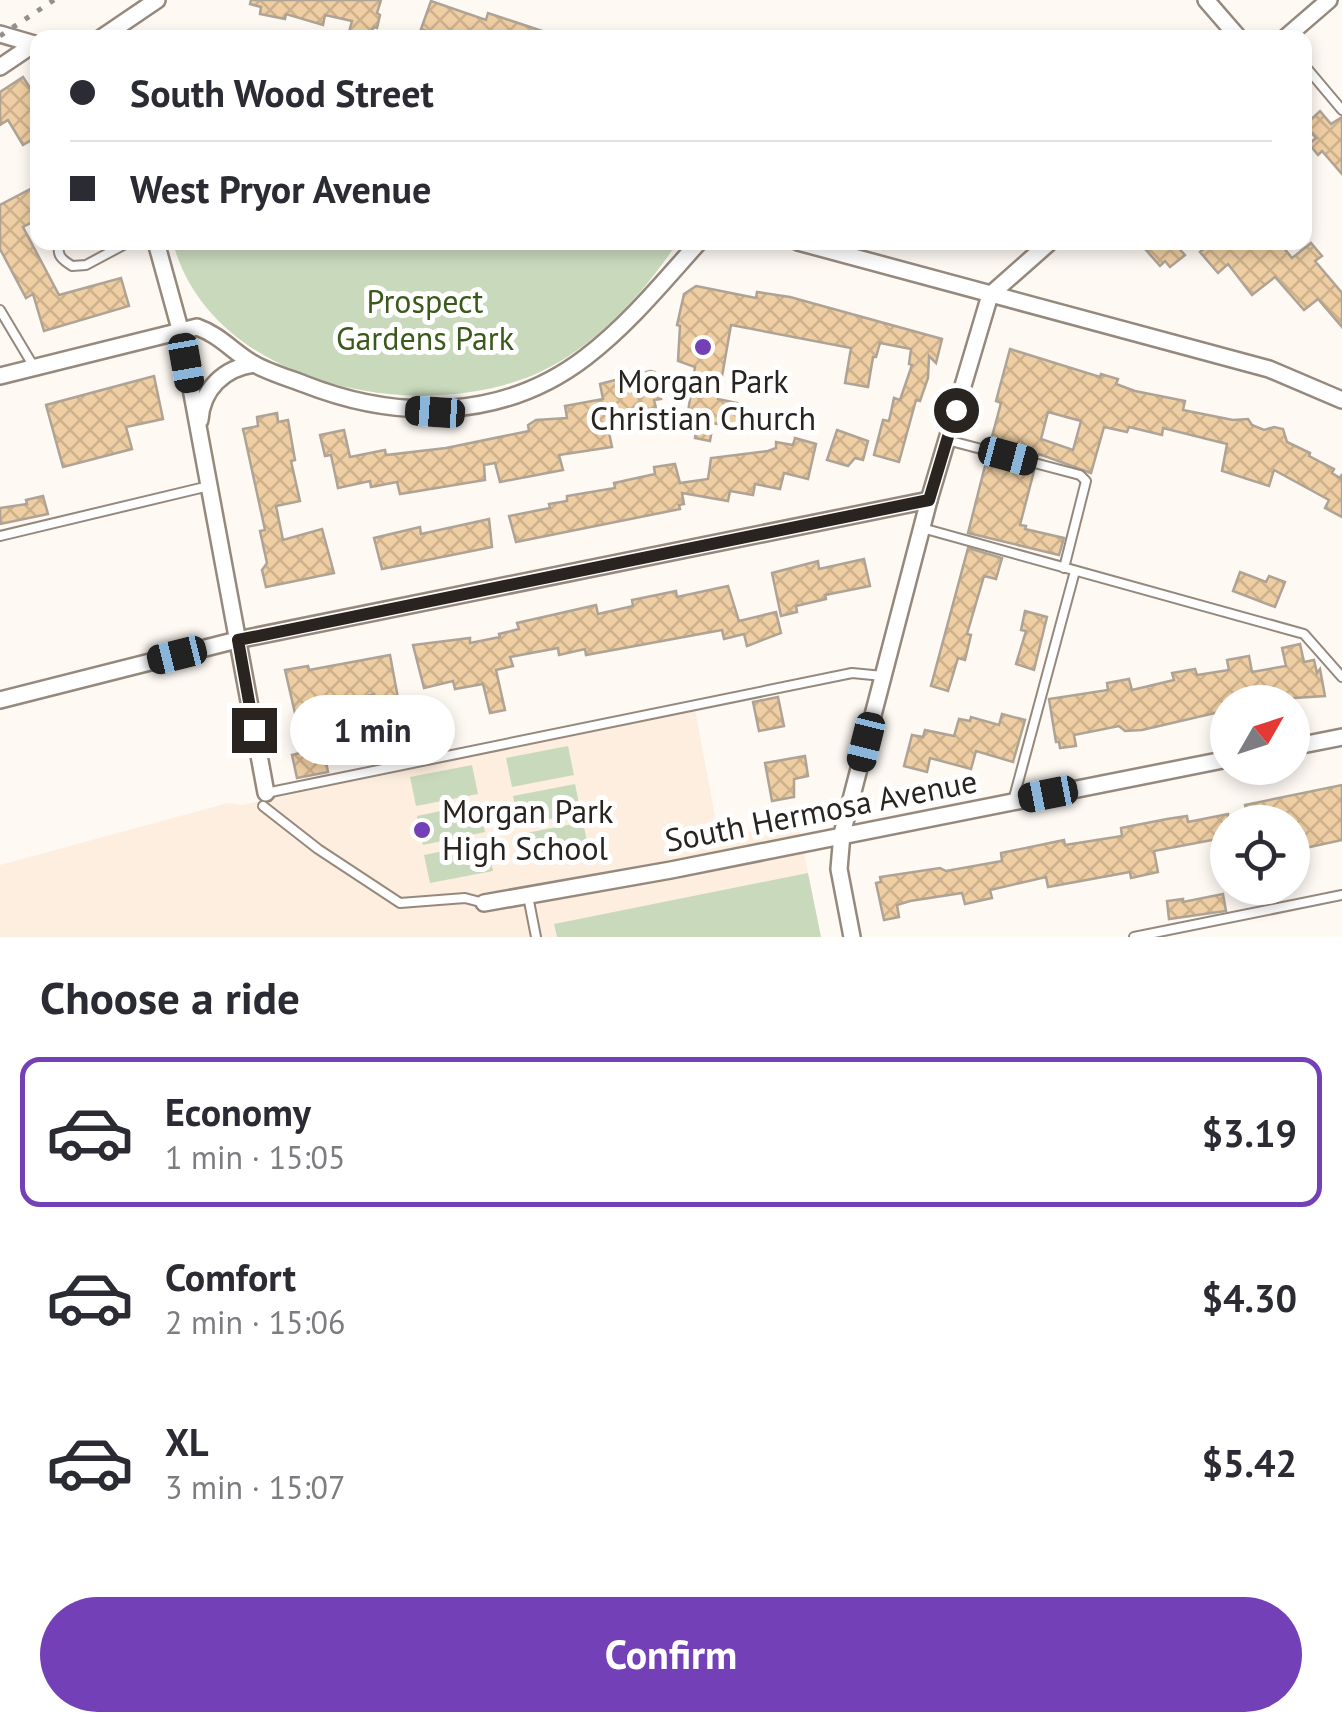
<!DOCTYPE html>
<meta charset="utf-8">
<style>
:root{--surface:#fff;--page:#f7f7f7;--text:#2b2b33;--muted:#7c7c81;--line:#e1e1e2;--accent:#7440b7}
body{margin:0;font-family:"PT Sans",sans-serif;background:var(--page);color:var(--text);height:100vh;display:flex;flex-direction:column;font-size:38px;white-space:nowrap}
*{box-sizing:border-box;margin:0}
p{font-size:32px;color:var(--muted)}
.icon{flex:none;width:55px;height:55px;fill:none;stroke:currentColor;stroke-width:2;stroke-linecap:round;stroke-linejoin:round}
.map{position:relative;height:937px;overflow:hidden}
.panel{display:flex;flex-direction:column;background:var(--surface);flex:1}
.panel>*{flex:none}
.guide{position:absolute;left:30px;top:30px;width:1282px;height:220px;border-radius:20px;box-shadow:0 5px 15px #0003;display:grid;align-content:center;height:220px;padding:0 40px;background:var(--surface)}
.needle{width:65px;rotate:51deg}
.controls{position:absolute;left:1210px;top:685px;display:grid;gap:20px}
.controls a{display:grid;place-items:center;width:100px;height:100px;border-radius:50%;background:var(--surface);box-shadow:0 5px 15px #0003;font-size:50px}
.end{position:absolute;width:45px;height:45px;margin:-22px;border:12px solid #29241f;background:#fff;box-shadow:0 0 0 5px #fff}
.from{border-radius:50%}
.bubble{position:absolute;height:70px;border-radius:35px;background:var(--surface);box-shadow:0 5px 15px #0003;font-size:32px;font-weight:700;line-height:70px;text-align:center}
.car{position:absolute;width:30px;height:60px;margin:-30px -15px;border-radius:12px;box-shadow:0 0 8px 2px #0007;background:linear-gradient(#222 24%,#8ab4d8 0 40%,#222 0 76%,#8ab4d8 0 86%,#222 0)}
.guide b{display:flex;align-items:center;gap:35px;height:95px;font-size:38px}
.guide b+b{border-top:2px solid var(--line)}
.guide i{width:25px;height:25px;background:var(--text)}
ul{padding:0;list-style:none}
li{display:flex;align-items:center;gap:30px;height:150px;margin:0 20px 15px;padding:0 20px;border:5px solid transparent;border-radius:20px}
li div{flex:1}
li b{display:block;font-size:38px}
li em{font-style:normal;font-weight:700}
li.selected{border-color:var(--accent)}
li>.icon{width:90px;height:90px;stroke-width:1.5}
h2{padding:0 40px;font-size:45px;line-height:120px}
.button{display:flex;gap:20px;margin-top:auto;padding:20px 40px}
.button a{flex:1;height:115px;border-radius:60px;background:var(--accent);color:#fff;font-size:40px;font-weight:700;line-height:115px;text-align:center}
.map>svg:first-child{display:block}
.built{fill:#feeedf}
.green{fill:#c9dabc}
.building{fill:url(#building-cross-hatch);stroke:#aea395;stroke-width:2.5;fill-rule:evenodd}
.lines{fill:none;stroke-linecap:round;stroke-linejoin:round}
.service-casing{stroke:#95897d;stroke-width:12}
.minor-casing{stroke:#95897d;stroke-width:20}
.service{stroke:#fff;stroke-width:8}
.minor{stroke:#fff;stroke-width:15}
.rail{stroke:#948f89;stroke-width:5;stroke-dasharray:5 10;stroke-linecap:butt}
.route{stroke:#29241f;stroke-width:12}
.poi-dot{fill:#7440b7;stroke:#fff;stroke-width:4}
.labels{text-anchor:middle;stroke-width:10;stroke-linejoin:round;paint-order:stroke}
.park-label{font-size:32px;fill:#3a591b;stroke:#fff}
.poi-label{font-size:32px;fill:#29241f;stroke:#fff}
.street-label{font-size:32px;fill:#29241f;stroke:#fff}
</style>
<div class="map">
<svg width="1342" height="937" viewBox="0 0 1342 937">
<defs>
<pattern id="building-cross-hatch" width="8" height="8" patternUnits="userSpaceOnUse" patternTransform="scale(2.5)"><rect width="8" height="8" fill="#efcea3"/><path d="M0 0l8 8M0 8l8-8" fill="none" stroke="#cdb18c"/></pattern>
</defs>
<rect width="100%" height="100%" fill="#fef9f3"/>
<path class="built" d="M695,709L719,837L798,823L821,937H0V865L228,803L242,805Z"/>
<g class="green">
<path d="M173,243V242L677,243C644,293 595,347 540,372C419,428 211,385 173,243Z"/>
<path d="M568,746L574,775L512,787L506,758Z"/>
<path d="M472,765L478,794L416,806L410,777Z"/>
<path d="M575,784L581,813L519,825L513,796Z"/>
<path d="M479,803L485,832L423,845L417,816Z"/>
<path d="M583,822L589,851L526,863L521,834Z"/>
<path d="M487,842L493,871L430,883L424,855Z"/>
<path d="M808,873L821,937H557L554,924Z"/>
</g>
<g class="building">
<path d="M251,0H381L377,13L380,15L377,28L374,27L368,38L349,32L352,21L325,15L323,25L286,14L285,19L260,14L261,7L250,4Z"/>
<path d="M431,1L486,20L488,13L554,35V38H428L430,32L421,29Z"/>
<path d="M23,77L38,100V136L23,145L8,120L0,125V92Z"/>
<path d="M1320,111L1331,124L1342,117V174L1322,151L1318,155L1309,144L1316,138L1305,125Z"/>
<path d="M38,185V219L23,227L59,295L121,278L129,306L44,331L33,294L26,298L0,249V205Z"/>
<path d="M1139,242H1173L1185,255L1170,267L1165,261L1160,266Z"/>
<path d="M1212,242H1279L1292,258L1311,243L1322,256L1315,261L1342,293V327L1318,299L1304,310L1275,277L1252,295L1228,264L1218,273L1200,252Z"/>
<path d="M696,286L756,298L757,292L790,297L942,339L936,363L929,356L928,378L920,401L916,400L899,462L874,455L883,420L889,421L894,398L900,400L912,365L909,364L911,349L880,343L876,357H873L868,387L845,383L851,348L731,325L718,399L746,405L740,429L713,423L710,441L695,438L699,414L688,412L695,367L678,361L680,326L677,325L684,294Z"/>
<path d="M1010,349L1100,377L1101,374L1118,379L1116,384L1135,391L1185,401L1183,410L1233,420L1248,419L1252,425L1264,430L1274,427L1283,429L1287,442L1310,453L1309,456L1334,469L1332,473L1340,478L1342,474V517L1325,508L1329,500L1274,470L1269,486L1222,471L1227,444L1163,428L1162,435L1129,427L1127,432L1104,427L1091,473L1039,454L1038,456L990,444L1001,403L996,401ZM1048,412L1081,421L1073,450L1041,439Z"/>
<path d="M650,371L655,372L661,399L654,400L656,408L632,413L634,423L608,428L612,447L559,455L563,470L500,482L495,463L484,465L485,480L400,494L397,482L371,487L370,481L338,488L331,455L325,456L320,435L344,430L350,457L385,450L386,455L446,448L529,431L528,425L536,420L567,418L565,406L603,399L600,384Z"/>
<path d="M154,376L163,419L126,427L132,449L63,467L46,405Z"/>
<path d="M277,413L278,422L288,420L295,460L291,461L300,501L276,506L283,540L322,529L334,573L266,587L262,570L267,563L260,531L265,530L243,429L258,426L257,417Z"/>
<path d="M837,430L868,441L863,460L855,458L848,466L827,460Z"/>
<path d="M795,438L816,444L808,479L784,473L780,489L755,484L753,495L730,491L728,501L682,493L684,504L679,505L680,509L516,542L509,516L550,508L549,504L567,501V496L615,488L614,483L655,474L654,467L675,464L680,483L708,479L711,458L768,451L776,448V442L793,445Z"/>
<path d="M987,458L1034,471L1020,525L1026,526L1025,529L1064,538L1059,555L968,533Z"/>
<path d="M43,496L48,514L0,524V508L27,504L26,500Z"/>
<path d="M489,519L492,547L382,569L374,538L420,527L421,534Z"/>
<path d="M968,548L1002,558L996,579L984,576L967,634L971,635L965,660L958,658L948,691L931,686Z"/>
<path d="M864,559L870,586L825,595L826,599L796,606L797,612L781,616L772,573L818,561L819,569Z"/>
<path d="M1240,572L1266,582L1269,576L1285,582L1275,607L1233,591Z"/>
<path d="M728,586L739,621L776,612L781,633L747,646L744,634L724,639L722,630L586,655L585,649L559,655L558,648L510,657L513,666L496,670L505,710L490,713L483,684L455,689L453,681L424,688L413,645L470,638V643L500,637L499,634L519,629L517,623L596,605L598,614L633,606L632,600L676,591L677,597Z"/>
<path d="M1025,611L1047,617L1034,670L1016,664L1026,631L1021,630Z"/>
<path d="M1300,644L1304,662L1314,660L1317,673L1320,669L1325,696L1228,702V710L1142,730L1125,731L1119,726L1074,735L1076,746L1060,748L1059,742H1056L1049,699L1108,690L1107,683L1129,679L1132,690L1174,680L1172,673L1195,669L1197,675L1229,670L1227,660L1249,656L1252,672L1286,666L1282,648Z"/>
<path d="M390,655L398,698L375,702L374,694L318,710L320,715L317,716L328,772L297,778L292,755L304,752L285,670L308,666L309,670Z"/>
<path d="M778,697L784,726L759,731L753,702Z"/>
<path d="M1002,714L1025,720L1013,762L976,751L971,769L930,758L927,772L904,766L912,735L923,737L925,730L954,736L959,719L970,721L971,717L999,725Z"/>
<path d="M805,756L808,776L794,779V797L772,801L765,763Z"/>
<path d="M1342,785V840L1292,851V822H1249L1245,805Z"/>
<path d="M1228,814V837L1154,851L1158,872L1131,878L1130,872L1048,887L1046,877L990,890L992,898L965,904L962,893L910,901L897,905L899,917L884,920L876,883L881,882L880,877L940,868L946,871L1002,861L1001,853L1064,840L1065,845L1122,836L1121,828L1167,819L1187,816L1188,822Z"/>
<path d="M1223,894L1226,911L1169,919L1167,901L1183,899V902Z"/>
</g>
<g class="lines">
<g class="service-casing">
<g id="service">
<path d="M1305,66L1342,110"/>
<path d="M60,242C56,255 61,259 72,266L86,265L129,242"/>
<path d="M0,310L34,367"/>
<path d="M947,440L1080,475L1086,481L1064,568"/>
<path d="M922,528L1304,634L1342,677"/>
<path d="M0,536L209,486"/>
<path d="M266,793L852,673L883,676"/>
<path d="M1013,801L1075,571"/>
<path d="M263,806L318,849L400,903L465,898L484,903"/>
<path d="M528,896L536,937"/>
<path d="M1134,937L1342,895"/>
</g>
</g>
<g class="minor-casing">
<g id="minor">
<path d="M1206,0L1239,38"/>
<path d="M0,34L38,45"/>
<path d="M101,38L157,0"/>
<path d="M1285,38L1329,0"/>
<path d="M0,67L34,44"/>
<path d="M156,242L180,329L266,793"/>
<path d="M798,242L1269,369L1342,400"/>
<path d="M0,376L197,327C220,335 233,352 254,364C269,372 288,378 304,384C398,421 503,421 586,357C629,324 663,282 699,242"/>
<path d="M200,420C202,389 224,368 254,364"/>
<path d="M0,700L237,640L929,500"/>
<path d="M1292,747L1342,737"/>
<path d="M484,903L671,870L1228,759"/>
<path d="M852,937L839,869L842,834L929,500L990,295L1050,242"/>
</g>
</g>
<use href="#service" class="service"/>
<use href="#minor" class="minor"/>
<path class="rail" d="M0,36L54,0"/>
</g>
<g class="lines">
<path class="route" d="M254,730L238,640L929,500L956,410"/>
</g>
<g class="poi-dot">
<circle cx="703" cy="347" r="10"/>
<circle cx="422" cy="830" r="10"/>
</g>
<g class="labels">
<g class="park-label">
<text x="425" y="313">Prospect<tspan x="425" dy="37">Gardens Park</tspan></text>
</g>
<g class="poi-label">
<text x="703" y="393">Morgan Park<tspan x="703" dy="37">Christian Church</tspan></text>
<text x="442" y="823" text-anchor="start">Morgan Park<tspan x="442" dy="37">High School</tspan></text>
</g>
<g class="street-label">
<text transform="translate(821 811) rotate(-11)" y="11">South Hermosa Avenue</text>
</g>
</g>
</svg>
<div class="controls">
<a><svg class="needle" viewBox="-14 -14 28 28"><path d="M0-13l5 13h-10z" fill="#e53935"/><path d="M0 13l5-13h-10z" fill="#7c7c81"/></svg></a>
<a><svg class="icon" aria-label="locate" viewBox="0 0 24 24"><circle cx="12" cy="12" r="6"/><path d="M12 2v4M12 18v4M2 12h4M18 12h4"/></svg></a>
</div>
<i class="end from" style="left:956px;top:410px"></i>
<i class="end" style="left:254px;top:730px"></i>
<div class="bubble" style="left:290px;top:695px;width:165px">1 min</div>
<i class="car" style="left:186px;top:363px;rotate:170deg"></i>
<i class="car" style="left:435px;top:412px;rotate:274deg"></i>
<i class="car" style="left:1008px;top:456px;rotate:105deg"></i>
<i class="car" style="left:177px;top:655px;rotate:256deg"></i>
<i class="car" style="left:866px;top:742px;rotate:194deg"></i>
<i class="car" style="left:1048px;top:794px;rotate:259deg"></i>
<div class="guide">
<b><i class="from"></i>South Wood Street</b>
<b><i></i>West Pryor Avenue</b>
</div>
</div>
<section class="panel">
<h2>Choose a ride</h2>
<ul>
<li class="selected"><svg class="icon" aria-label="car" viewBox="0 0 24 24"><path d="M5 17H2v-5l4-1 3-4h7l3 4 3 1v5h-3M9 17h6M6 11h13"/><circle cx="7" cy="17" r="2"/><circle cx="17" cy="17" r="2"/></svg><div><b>Economy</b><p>1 min · 15:05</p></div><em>$3.19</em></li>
<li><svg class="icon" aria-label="car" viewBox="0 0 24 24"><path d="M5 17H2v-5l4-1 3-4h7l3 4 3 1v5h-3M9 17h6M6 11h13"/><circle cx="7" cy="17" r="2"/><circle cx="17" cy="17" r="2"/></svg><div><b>Comfort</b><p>2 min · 15:06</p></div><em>$4.30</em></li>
<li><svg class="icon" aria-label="car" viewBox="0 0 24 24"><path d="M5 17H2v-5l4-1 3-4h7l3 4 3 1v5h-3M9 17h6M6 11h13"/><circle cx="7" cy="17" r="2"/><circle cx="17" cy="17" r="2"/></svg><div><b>XL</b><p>3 min · 15:07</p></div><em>$5.42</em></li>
</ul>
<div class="button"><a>Confirm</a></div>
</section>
